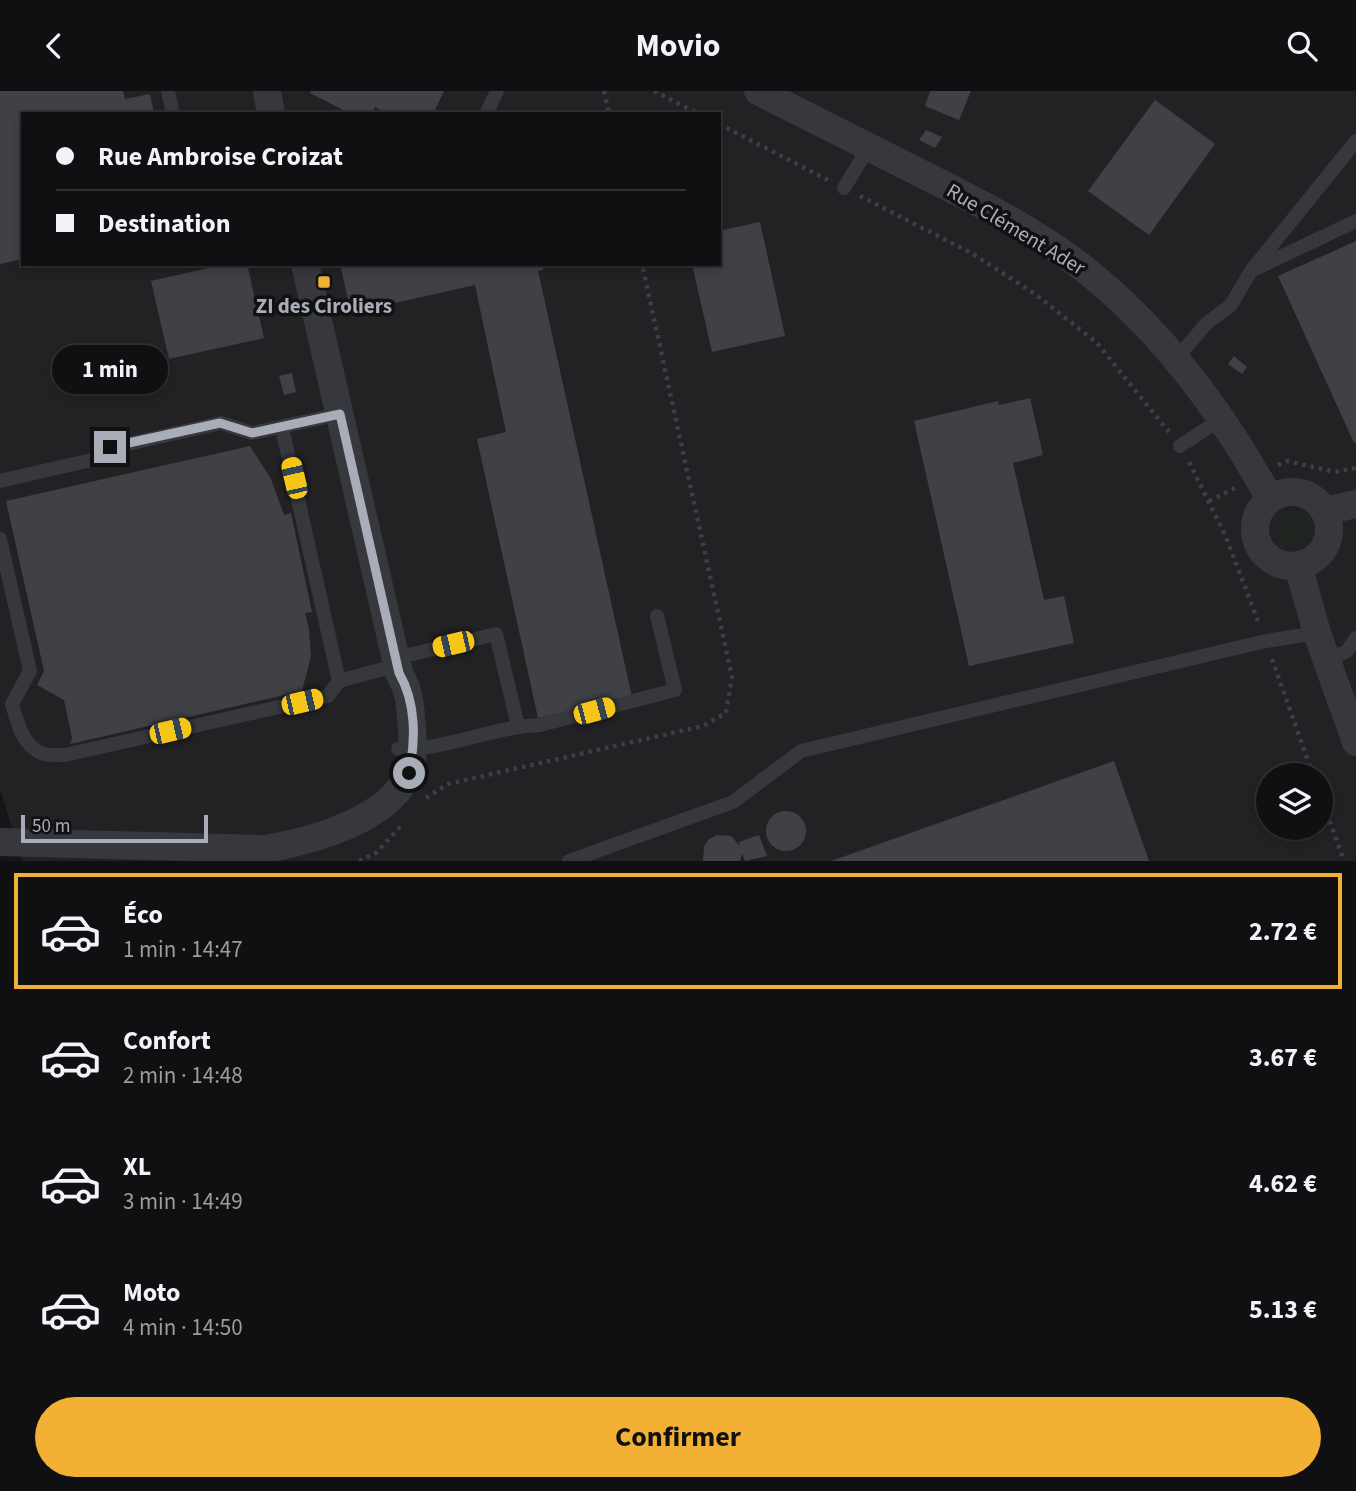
<!DOCTYPE html>
<html lang="fr">
<meta charset="utf-8">
<style>
:root{--surface:#101012;--page:#19191b;--text:#f1f3f6;--muted:#9c9d9f;--line:#303032;--accent:#f2b134}
body{margin:0;font-family:"Source Sans 3",sans-serif;background:var(--page);color:var(--text);height:100vh;display:flex;flex-direction:column;font-size:26px;white-space:nowrap}
*{box-sizing:border-box;margin:0}
p{font-size:23px;color:var(--muted)}
.icon{flex:none;width:38px;height:38px;fill:none;stroke:currentColor;stroke-width:2;stroke-linecap:round;stroke-linejoin:round}
.map{position:relative;height:770px;overflow:hidden}
.drawer{display:flex;flex-direction:column;background:var(--surface);flex:1}
.drawer>*{flex:none}
.hud{position:absolute;left:21px;top:21px;width:700px;height:154px;border-radius:0px;box-shadow:0 4px 10px #0003,0 0 0 2px var(--line);display:grid;align-content:center;height:154px;padding:0 35px;background:var(--surface)}
.controls{position:absolute;left:1256px;top:672px;display:grid;gap:14px}
.controls a{display:grid;place-items:center;width:77px;height:77px;border-radius:50%;background:var(--surface);box-shadow:0 4px 10px #0003,0 0 0 2px var(--line);font-size:35px}
.scale{position:absolute;left:21px;bottom:18px;width:187px;box-sizing:border-box;padding-left:7px;border:4px solid #a8adb8;border-top:0;font-size:19px;line-height:24px;white-space:nowrap;color:#a8adb8;-webkit-text-stroke:5px #111113;paint-order:stroke}
.end{position:absolute;width:32px;height:32px;margin:-16px;border:9px solid #a8adb8;background:#111;box-shadow:0 0 0 4px #111}
.from{border-radius:50%}
.bubble{position:absolute;height:49px;border-radius:24px;background:var(--surface);box-shadow:0 4px 10px #0003,0 0 0 2px var(--line);font-size:23px;font-weight:700;line-height:49px;text-align:center}
.car{position:absolute;width:21px;height:42px;margin:-21px -10px;border-radius:9px;box-shadow:0 0 5px 2px #0007;background:linear-gradient(#f5c518 24%,#345 0 40%,#f5c518 0 76%,#345 0 86%,#f5c518 0)}
.hud b{display:flex;align-items:center;gap:24px;height:66px;font-size:26px}
.hud b+b{border-top:2px solid var(--line)}
.hud i{width:18px;height:18px;background:var(--text)}
ul{padding:12px 0 0;list-style:none}
li{display:flex;align-items:center;gap:21px;height:116px;margin:0 14px 10px;padding:0 21px;border:4px solid transparent;border-radius:0px}
li div{flex:1}
li b{display:block;font-size:26px}
li em{font-style:normal;font-weight:700}
li.on{border-color:var(--accent)}
li>.icon{width:63px;height:63px;stroke-width:1.5}
.action{display:flex;gap:14px;margin-top:auto;padding:14px 35px}
.action a{flex:1;height:80px;border-radius:42px;background:var(--accent);color:#111;font-size:28px;font-weight:700;line-height:80px;text-align:center}
header{display:flex;justify-content:space-between;align-items:center;height:91px;padding:0 35px;background:var(--surface);font-size:32px;font-weight:700}
.map>svg:first-child{display:block}
.built{fill:#222225;fill-rule:evenodd}
.green{fill:#1e261f}
.building{fill:#404145}
.lines{fill:none;stroke-linecap:round;stroke-linejoin:round}
.path{stroke:#3d3f44;stroke-width:4.5;stroke-dasharray:3.5 5;stroke-linecap:butt}
.service{stroke:#37383d;stroke-width:14}
.minor{stroke:#37383d;stroke-width:28}
.route{stroke:#a8adb8;stroke-width:9}
.poi-dot{fill:#f2b134;stroke:#111113;stroke-width:2.5}
.labels{text-anchor:middle;stroke-width:7;stroke-linejoin:round;paint-order:stroke}
.street-label{font-size:21px;fill:#a8adb8;stroke:#111113}
.poi-label{font-size:21px;font-weight:bold;fill:#a8adb8;stroke:#111113}
</style>
<header><svg class="icon" aria-label="back" viewBox="0 0 24 24"><path d="M15 5l-7 7 7 7"/></svg>Movio<svg class="icon" aria-label="search" viewBox="0 0 24 24"><circle cx="10" cy="10" r="6"/><path d="M15 15l6 6"/></svg></header>
<div class="map">
<svg width="1356" height="770" viewBox="0 0 1356 770">
<rect width="100%" height="100%" fill="#161618"/>
<path class="built" d="M0,0H1356V770H22L0,698ZM23,23H719V173H23ZM1269,684H1321V737H1269Z"/>
<circle class="green" cx="1294" cy="438" r="14"/>
<g class="building">
<path d="M0,0H123L125,8L150,3L154,23H23V168L0,173Z"/>
<path d="M311,0H444L433,23H388L375,16L372,23H351L310,2Z"/>
<path d="M930,0H971L959,29L925,15Z"/>
<path d="M1155,9L1215,53L1149,144L1088,100Z"/>
<path d="M926,39L942,46L935,57L919,49Z"/>
<path d="M760,131L785,245L712,261L692,173H719V140Z"/>
<path d="M1356,150V351L1354,352L1278,185Z"/>
<path d="M226,173H247L264,247L169,268L151,190Z"/>
<path d="M340,173H542L543,179L538,180L632,606L538,627L477,348L506,341L475,194L351,222Z"/>
<path d="M1234,265L1247,276L1242,283L1228,273Z"/>
<path d="M292,282L296,301L284,304L279,285Z"/>
<path d="M1030,307L1043,364L1013,372L1044,509L1064,505L1074,552L969,575L914,330L998,310L999,314Z"/>
<path d="M250,355L271,388L284,424L291,422L312,521L305,522L309,538L311,565L302,600L70,653L72,647L64,609L37,594L44,580L6,410Z"/>
<path d="M1114,670L1149,770H831Z"/>
<circle cx="786" cy="740" r="20"/>
<path d="M717,744L731,745L740,755L739,751L759,744L767,765L745,770L742,762L740,770H703L704,755L709,748Z"/>
</g>
<g class="lines">
<g class="path">
<path d="M604,0L609,23"/>
<path d="M654,0L699,23"/>
<path d="M719,33L828,89"/>
<path d="M860,105L973,163L1035,203L1096,251L1169,341"/>
<path d="M1189,371L1226,446L1259,533"/>
<path d="M1278,374L1287,370L1335,381L1356,377"/>
<path d="M1209,410L1237,396"/>
<path d="M1272,568L1313,684"/>
<path d="M1321,706L1344,770"/>
<path d="M426,707L448,693L703,635L726,622L732,586L642,173"/>
<path d="M359,770L376,762L400,736"/>
</g>
<g class="service">
<path d="M168,0L173,23"/>
<path d="M486,23L497,0"/>
<path d="M844,97L869,56"/>
<path d="M1255,178L1356,130"/>
<path d="M1177,267L1206,233L1231,214L1251,180L1356,50"/>
<path d="M282,337L339,590"/>
<path d="M1180,355L1221,328"/>
<path d="M0,390L96,368L110,357L221,332L252,342L340,323"/>
<path d="M0,448L30,580L12,613C17,630 22,654 41,662C48,665 58,664 65,664L328,605L339,590L398,574"/>
<path d="M396,567L496,543L518,635"/>
<path d="M1327,570L1347,560L1356,547"/>
<path d="M398,658C447,659 491,636 540,634L675,599L657,525"/>
<path d="M569,770L733,711L801,660L1266,550L1317,542"/>
</g>
<g class="minor">
<path d="M267,0L271,23"/>
<path d="M758,0C813,28 869,56 924,84C982,113 1042,143 1093,185C1167,246 1224,324 1270,408"/>
<circle cx="1292" cy="438" r="37"/>
<path d="M1325,420L1356,413"/>
<path d="M1298,474L1317,542L1356,651"/>
<path d="M0,751L265,758C311,750 388,730 409,682C414,668 413,653 412,639C410,615 411,603 399,582L305,173"/>
</g>
</g>
<g class="lines">
<path class="route" d="M110,356L220,332L252,342L340,323L399,582C416,611 416,649 409,682"/>
</g>
<rect class="poi-dot" x="317" y="184" width="14" height="14" rx="3.5"/>
<g class="labels">
<g class="street-label">
<text transform="translate(1016 138) rotate(31)" y="7">Rue Clément Ader</text>
</g>
<g class="poi-label">
<text x="324" y="222">ZI des Ciroliers</text>
</g>
</g>
</svg>
<div class="controls">
<a><svg class="icon" aria-label="layers" viewBox="0 0 24 24"><path d="M12 4l9 5-9 5-9-5zM3 14l9 5 9-5"/></svg></a>
</div>
<div class="scale">50 m</div>
<i class="end from" style="left:409px;top:682px"></i>
<i class="end" style="left:110px;top:356px"></i>
<div class="bubble" style="left:52px;top:254px;width:116px">1 min</div>
<i class="car" style="left:294px;top:387px;rotate:347deg"></i>
<i class="car" style="left:453px;top:553px;rotate:257deg"></i>
<i class="car" style="left:302px;top:611px;rotate:77deg"></i>
<i class="car" style="left:594px;top:620px;rotate:75deg"></i>
<i class="car" style="left:170px;top:640px;rotate:77deg"></i>
<div class="hud">
<b><i class="from"></i>Rue Ambroise Croizat</b>
<b><i></i>Destination</b>
</div>
</div>
<section class="drawer">
<ul>
<li class="on"><svg class="icon" aria-label="car" viewBox="0 0 24 24"><path d="M5 17H2v-5l4-1 3-4h7l3 4 3 1v5h-3M9 17h6M6 11h13"/><circle cx="7" cy="17" r="2"/><circle cx="17" cy="17" r="2"/></svg><div><b>Éco</b><p>1 min · 14:47</p></div><em>2.72 €</em></li>
<li><svg class="icon" aria-label="car" viewBox="0 0 24 24"><path d="M5 17H2v-5l4-1 3-4h7l3 4 3 1v5h-3M9 17h6M6 11h13"/><circle cx="7" cy="17" r="2"/><circle cx="17" cy="17" r="2"/></svg><div><b>Confort</b><p>2 min · 14:48</p></div><em>3.67 €</em></li>
<li><svg class="icon" aria-label="car" viewBox="0 0 24 24"><path d="M5 17H2v-5l4-1 3-4h7l3 4 3 1v5h-3M9 17h6M6 11h13"/><circle cx="7" cy="17" r="2"/><circle cx="17" cy="17" r="2"/></svg><div><b>XL</b><p>3 min · 14:49</p></div><em>4.62 €</em></li>
<li><svg class="icon" aria-label="car" viewBox="0 0 24 24"><path d="M5 17H2v-5l4-1 3-4h7l3 4 3 1v5h-3M9 17h6M6 11h13"/><circle cx="7" cy="17" r="2"/><circle cx="17" cy="17" r="2"/></svg><div><b>Moto</b><p>4 min · 14:50</p></div><em>5.13 €</em></li>
</ul>
<div class="action"><a>Confirmer</a></div>
</section>
